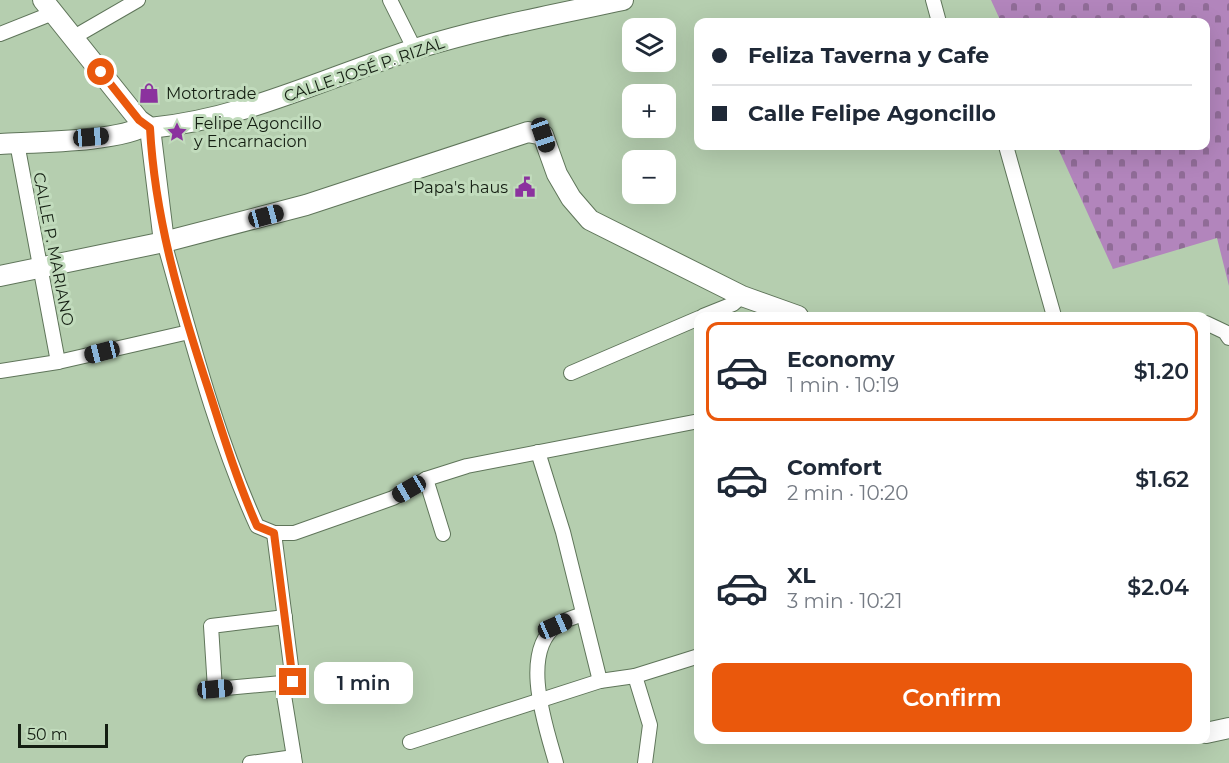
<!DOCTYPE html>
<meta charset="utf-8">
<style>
:root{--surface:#fff;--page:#f2f2f3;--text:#1f2937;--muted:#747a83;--line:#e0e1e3;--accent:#ea580c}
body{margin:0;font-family:Montserrat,sans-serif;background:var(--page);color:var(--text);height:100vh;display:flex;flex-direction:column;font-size:22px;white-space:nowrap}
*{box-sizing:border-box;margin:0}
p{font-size:20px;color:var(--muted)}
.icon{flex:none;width:33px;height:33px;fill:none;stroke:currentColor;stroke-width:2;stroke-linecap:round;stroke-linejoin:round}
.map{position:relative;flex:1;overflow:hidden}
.panel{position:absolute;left:694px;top:312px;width:516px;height:432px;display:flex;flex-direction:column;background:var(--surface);border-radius:12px;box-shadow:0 6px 24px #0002}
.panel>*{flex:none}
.guide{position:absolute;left:694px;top:18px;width:516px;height:132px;border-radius:12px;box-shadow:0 6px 24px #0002;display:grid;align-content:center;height:132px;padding:0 18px;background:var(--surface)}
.fabs{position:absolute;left:622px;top:18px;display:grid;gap:12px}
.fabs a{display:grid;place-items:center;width:54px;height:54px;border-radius:12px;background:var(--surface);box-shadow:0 6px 24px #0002;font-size:30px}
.scale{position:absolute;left:18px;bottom:15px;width:90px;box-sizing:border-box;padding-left:6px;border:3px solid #141e12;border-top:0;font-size:16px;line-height:21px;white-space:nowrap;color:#141e12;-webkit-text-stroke:4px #c1dbbc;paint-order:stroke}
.end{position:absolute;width:27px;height:27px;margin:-14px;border:8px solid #ea580c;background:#fff;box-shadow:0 0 0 3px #fff}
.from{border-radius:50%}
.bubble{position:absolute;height:42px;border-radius:12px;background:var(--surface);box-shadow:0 6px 24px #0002;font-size:20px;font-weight:600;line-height:42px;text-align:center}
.car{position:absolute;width:18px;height:36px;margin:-18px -9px;border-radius:8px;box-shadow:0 0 4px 2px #0007;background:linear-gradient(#222 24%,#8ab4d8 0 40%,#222 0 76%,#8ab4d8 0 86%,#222 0)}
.guide b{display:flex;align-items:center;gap:21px;height:57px;font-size:22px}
.guide b+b{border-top:2px solid var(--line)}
.guide i{width:15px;height:15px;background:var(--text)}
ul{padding:10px 0 0;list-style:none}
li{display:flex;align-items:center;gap:18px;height:99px;margin:0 12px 9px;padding:0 6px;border:3px solid transparent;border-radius:12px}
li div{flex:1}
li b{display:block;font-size:22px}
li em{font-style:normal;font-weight:600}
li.active{border-color:var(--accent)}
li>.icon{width:54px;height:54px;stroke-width:1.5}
.cta{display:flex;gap:12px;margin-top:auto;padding:12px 18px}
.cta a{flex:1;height:69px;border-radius:12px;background:var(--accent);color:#fff;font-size:24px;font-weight:600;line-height:69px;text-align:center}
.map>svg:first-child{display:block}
.cemetery{fill:url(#cemetery-stones)}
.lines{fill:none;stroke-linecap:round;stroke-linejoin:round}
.street-casing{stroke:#5f755a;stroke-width:16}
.secondary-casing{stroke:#5f755a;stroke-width:22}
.street{stroke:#fff;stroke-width:14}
.secondary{stroke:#fff;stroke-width:20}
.route{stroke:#ea580c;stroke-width:8}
.labels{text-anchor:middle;stroke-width:6;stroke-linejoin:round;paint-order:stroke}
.street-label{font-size:16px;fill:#141e12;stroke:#c1dbbc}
.poi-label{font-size:16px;fill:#141e12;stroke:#c1dbbc;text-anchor:start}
</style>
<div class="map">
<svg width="1229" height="763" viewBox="0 0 1229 763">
<defs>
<pattern id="cemetery-stones" width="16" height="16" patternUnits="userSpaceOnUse" patternTransform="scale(1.5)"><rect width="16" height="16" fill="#b285bc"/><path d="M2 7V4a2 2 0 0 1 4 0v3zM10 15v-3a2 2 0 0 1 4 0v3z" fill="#906c97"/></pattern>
</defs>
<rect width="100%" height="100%" fill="#b5ceaf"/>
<path class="cemetery" d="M991,0H1229V286L1217,238L1113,269L1057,146H1206V22H1001Z"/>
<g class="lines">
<g class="street-casing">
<g id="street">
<path d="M390,0L415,50"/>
<path d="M933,0L939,22"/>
<path d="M0,34L53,13"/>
<path d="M74,37L138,0"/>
<path d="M17,143L58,362"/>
<path d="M1006,146L1054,316"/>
<path d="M164,242C191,337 216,436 257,526L274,533H294L393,498L426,479L467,466L699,421"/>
<path d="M703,316L733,304L742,296"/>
<path d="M1206,323L1225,332L1229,338"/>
<path d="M0,371L58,362L189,332"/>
<path d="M571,373L699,318"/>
<path d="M538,452L563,532L600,681"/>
<path d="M426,479L443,534"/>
<path d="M274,533L293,682L282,683L295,763"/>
<path d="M635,676L650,725L645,763"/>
<path d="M282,683L215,689L211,626L285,617"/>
<path d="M410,742L600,681L635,676L699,656"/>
<path d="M250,763L294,757"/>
<path d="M556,763C546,727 519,652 557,625C564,620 575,617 583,614"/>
</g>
</g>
<g class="secondary-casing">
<g id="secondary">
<path d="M43,0L139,120L150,128C244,119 327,77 415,49C483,28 553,15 623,0"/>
<path d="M150,128L164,242"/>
<path d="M0,144C33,142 121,142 146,125"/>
<path d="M0,276L164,242L306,205L528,132L543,135L557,174L571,198L590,220L742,296L798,316"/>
<path d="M1206,733L1229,728"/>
</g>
</g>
<use href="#street" class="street"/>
<use href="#secondary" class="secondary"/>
</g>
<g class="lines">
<path class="route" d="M101,72L139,120L150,128C155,220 181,307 210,394C224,438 238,483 257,526L274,533L293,682"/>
</g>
<defs>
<g id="shop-bare" transform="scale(1.62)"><path d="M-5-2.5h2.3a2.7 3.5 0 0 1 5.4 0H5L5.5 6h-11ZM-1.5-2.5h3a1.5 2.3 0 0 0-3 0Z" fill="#8b329e" stroke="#c1dbbc" stroke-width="2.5" paint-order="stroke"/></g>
<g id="sight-bare" transform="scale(1.62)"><path d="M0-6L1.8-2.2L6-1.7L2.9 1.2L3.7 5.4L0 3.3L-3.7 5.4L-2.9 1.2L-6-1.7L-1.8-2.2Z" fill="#8b329e" stroke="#c1dbbc" stroke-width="2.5" paint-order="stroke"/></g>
<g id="civic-bare" transform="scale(1.62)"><path d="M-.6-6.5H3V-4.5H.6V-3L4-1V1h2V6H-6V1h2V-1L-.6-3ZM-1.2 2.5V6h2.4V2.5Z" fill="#8b329e" stroke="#c1dbbc" stroke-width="2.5" paint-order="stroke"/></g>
</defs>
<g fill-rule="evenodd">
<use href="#shop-bare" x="149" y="93"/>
<use href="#sight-bare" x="177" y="132"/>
<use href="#civic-bare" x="525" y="187"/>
</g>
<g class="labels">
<g class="street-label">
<text transform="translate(364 69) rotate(-19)" y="6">CALLE JOSÉ P. RIZAL</text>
<text transform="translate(54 249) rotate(79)" y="6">CALLE P. MARIANO</text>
</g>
<g class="poi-label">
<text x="166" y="99">Motortrade</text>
<text x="194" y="129">Felipe Agoncillo<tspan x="194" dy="18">y Encarnacion</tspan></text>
<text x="508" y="193" text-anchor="end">Papa's haus</text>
</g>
</g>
</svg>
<div class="fabs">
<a><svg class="icon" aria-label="layers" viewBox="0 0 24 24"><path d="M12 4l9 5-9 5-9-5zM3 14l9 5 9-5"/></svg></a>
<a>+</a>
<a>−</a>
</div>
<div class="scale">50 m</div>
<i class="end from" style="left:101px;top:72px"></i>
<i class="end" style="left:293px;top:682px"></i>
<div class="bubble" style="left:314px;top:662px;width:99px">1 min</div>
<i class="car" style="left:543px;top:135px;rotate:161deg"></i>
<i class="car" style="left:91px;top:137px;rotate:85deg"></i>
<i class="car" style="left:266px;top:216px;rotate:75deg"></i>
<i class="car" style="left:102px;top:352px;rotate:256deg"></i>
<i class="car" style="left:409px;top:489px;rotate:240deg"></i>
<i class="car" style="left:555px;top:626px;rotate:66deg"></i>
<i class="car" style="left:215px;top:689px;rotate:85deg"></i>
<div class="guide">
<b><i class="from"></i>Feliza Taverna y Cafe</b>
<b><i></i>Calle Felipe Agoncillo</b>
</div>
<section class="panel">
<ul>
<li class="active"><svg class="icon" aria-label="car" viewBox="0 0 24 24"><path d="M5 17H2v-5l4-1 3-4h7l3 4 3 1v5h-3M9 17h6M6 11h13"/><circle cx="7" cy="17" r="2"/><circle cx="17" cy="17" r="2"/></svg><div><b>Economy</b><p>1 min · 10:19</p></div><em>$1.20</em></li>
<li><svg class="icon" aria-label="car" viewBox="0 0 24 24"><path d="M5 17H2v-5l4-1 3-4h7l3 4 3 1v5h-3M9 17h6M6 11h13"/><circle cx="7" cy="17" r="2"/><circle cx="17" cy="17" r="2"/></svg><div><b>Comfort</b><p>2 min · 10:20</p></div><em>$1.62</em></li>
<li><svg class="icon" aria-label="car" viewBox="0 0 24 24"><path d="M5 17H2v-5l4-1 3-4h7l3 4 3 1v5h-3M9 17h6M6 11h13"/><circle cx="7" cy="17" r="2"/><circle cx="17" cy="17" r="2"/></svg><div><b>XL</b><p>3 min · 10:21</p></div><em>$2.04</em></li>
</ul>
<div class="cta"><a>Confirm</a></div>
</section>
</div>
